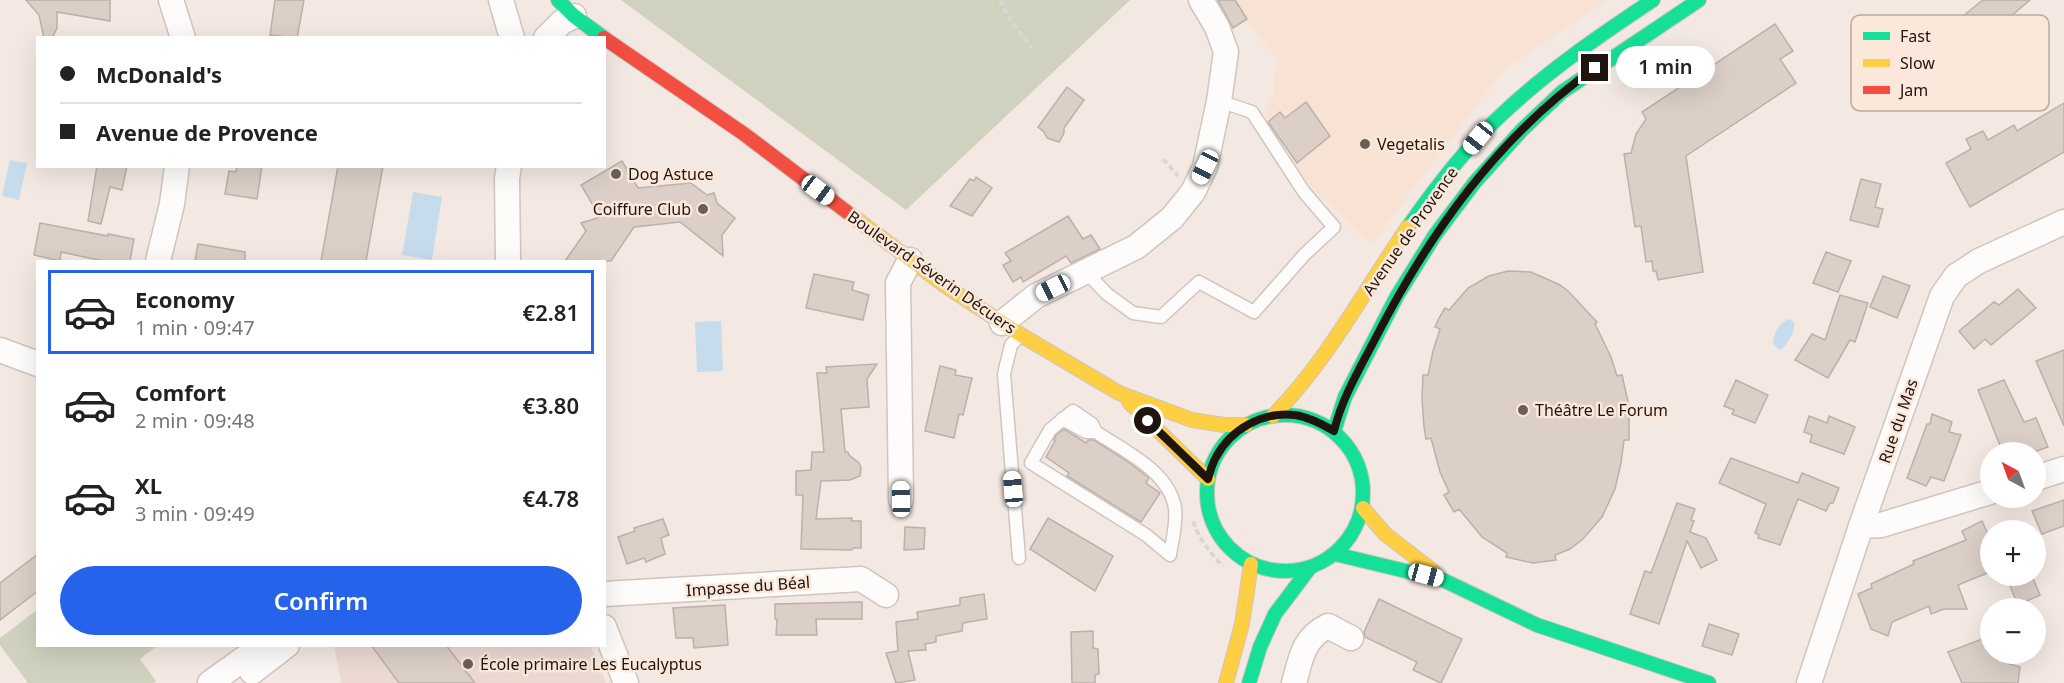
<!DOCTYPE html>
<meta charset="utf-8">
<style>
:root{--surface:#fff;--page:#f6f6f6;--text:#222;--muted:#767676;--line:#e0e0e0;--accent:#2563eb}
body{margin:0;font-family:"Noto Sans",sans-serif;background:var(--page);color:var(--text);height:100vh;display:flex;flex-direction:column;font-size:22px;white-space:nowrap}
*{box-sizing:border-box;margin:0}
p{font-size:20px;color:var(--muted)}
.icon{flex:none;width:33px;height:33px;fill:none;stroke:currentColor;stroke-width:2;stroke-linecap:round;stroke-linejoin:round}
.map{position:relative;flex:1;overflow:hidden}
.drawer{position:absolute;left:36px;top:260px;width:570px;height:387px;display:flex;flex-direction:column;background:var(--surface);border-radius:0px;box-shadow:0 6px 24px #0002}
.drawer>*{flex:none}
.guide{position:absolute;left:36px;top:36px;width:570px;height:132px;border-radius:0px;box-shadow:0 6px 24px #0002;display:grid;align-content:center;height:132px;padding:0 24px;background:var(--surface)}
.needle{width:39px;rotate:319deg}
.tools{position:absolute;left:1980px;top:442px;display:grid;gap:12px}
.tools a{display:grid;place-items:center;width:66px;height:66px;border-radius:50%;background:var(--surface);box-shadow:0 6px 24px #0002;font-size:30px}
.end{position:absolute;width:27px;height:27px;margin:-14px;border:8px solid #20150e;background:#fff;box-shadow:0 0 0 3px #fff}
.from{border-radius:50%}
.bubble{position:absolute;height:42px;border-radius:21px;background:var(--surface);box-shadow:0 6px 24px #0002;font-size:20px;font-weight:600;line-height:42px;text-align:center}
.car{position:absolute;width:18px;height:36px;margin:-18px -9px;border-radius:8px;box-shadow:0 0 4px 2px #0007;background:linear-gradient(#fff 24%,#345 0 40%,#fff 0 76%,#345 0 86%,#fff 0)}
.guide b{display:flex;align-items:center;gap:21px;height:57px;font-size:22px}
.guide b+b{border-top:2px solid var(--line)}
.guide i{width:15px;height:15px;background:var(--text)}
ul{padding:10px 0 0;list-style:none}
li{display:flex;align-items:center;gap:18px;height:84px;margin:0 12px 9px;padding:0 12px;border:3px solid transparent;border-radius:0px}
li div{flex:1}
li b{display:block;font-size:22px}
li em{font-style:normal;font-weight:600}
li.selected{border-color:var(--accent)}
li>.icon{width:54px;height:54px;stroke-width:1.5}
.button{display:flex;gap:12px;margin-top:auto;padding:12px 24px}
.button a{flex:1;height:69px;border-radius:36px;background:var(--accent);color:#fff;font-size:24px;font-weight:600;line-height:69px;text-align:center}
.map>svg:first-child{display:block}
.built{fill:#f8e2d3}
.education{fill:#ecdad2}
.green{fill:#d1d1bf}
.water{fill:#c6dcec}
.building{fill:#dbcfc7;stroke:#bbb1aa;stroke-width:1.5}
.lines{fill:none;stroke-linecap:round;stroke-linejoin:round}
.lane-casing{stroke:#d0c5be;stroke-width:15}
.street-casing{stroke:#d0c5be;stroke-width:27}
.fast-casing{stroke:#d0c5be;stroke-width:16}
.slow-casing{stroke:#d0c5be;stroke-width:16}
.jam-casing{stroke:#d0c5be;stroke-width:16}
.path{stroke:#dad6d4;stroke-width:4;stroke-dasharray:6 3;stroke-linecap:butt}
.lane{stroke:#fdfcfb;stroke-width:12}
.street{stroke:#fdfcfb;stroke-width:24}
.fast{stroke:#16e098;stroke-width:14}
.slow{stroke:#ffcf43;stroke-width:14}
.jam{stroke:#f24e42;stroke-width:14}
.route{stroke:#20150e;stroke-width:8}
.poi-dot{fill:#6a5f58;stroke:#fbe8db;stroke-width:2}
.labels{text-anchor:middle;stroke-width:5;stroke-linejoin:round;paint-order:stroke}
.poi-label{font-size:16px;fill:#20150e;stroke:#fbe8db;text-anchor:start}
.street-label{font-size:16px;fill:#20150e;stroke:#fbe8db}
.key{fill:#fbe8db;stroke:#b9a99e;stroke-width:1.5}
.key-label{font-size:16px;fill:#20150e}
</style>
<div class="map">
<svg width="2064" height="683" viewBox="0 0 2064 683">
<rect width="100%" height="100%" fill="#f4e9e2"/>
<path class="built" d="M1230,0H1607L1502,72L1371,245L1303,178L1264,111L1273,94L1277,59Z"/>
<path class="education" d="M334,645H590L606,683H341Z"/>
<g class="green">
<path d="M621,0H1130L906,210Z"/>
<path d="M37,610L38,645H158L140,659L156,681L153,683H28L0,645V638Z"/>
</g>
<g class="water">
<path d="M10,160L27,163L19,200L2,196Z"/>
<path d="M413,192L442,197L432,260L402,255Z"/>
<path d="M1790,319L1794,322C1795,332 1789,341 1782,349L1779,350L1773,343C1774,333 1779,321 1790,319Z"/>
<path d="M721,321L723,371L697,372L695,322Z"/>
</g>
<g class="building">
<path d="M26,0H110V21L57,12V28L52,38H44L39,15Z"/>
<path d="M275,0H304L297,38L270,35Z"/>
<path d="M1218,0H1235L1247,19L1233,28Z"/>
<path d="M1983,0H2030L1978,44L1958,20Z"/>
<path d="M1775,24L1793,51L1780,59L1796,83L1686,156L1703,272L1658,280L1656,271H1653L1652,261L1646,262L1641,226L1635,227L1624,154L1631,153L1636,134L1646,119L1642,112Z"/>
<path d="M1067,87L1084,100L1064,128V133L1059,142L1047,138L1044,132L1038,127Z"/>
<path d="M1306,102L1330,136L1297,163L1268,122L1280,112L1285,118Z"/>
<path d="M2064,103V152L1970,207L1946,163L1971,149L1966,139L1983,131L1988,140L2014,125L2017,131Z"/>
<path d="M622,161L638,188L691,183L707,195L714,193L717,203L735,218L722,235L723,256L680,222L634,227L611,261H565L586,231L581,223L600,217L581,185Z"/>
<path d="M97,166H127L122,190L110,187L101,224L88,221Z"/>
<path d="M237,166H262L257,199L225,194L229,171L236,172Z"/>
<path d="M338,166H383L366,261H321Z"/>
<path d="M976,177L992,188L972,216L950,206L970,179L974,181Z"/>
<path d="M1861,179L1881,184L1875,207L1883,209L1878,227L1850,220Z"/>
<path d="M1068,216L1083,239L1091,235L1100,249L1071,263L1066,256L1023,282L1021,277L1013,282L1003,265L1011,261L1005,253Z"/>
<path d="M40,223L108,236V234L134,239L130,261H103L61,252L60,261L34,255Z"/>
<path d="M198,244L245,252V261H195Z"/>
<path d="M1826,252L1851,261L1838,292L1813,283Z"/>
<path d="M1508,271L1531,272L1560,285L1568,291L1597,322L1595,324L1611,357L1617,376L1622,375L1629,406V440H1624L1621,463L1615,489L1602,517L1582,540L1570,549L1555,555L1556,560L1533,563L1506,557L1507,553L1482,537L1459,509L1454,512L1444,495L1449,492L1440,472L1431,438L1426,439L1424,427L1422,399L1423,375H1428L1433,351L1440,329L1435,327L1439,318L1445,308L1449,310L1468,288L1489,276Z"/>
<path d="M814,274L854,282L852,290L869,295L863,320L806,308Z"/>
<path d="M1883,276L1910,286L1897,318L1870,307Z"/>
<path d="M2018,289L2036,308L1991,345L1985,339L1974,349L1959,331L1994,302L1999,305Z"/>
<path d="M1840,295L1868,303L1855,342L1850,340L1828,378L1795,360L1812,334L1825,340Z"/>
<path d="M2064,350V426L2036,361Z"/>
<path d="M877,364L867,379L869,407L841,409L845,452H848L849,455L859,463L861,468L860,476L850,480L821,481L816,519L852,518V521H861V548H853L852,550L801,549L803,495H796V471L811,470L812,452H824L817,373H827L826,367Z"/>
<path d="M940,366L956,370L955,375L972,378L963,415L959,414L954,438L925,431Z"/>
<path d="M1736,380L1768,395L1755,423L1732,414L1734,410L1724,406Z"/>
<path d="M2004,380L2024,422L2036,418L2048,447L2031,453H2003L1978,390Z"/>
<path d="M1932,414L1952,422L1949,432L1961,435L1944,481L1931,477L1926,486L1907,478L1927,424H1930Z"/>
<path d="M1809,416L1827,423L1829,416L1855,427L1844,454L1810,442L1812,435L1804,432Z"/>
<path d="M1064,429L1086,443L1088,440H1094L1127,461L1149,478L1146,483L1160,493L1141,522L1067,476L1069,473L1046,457L1055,441L1054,440L1056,435Z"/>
<path d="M1731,458L1798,483L1802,473L1839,488L1833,503H1830L1826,511L1798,499L1780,545L1758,538L1759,535L1755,533L1766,504L1719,483Z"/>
<path d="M2064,500V526L2042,534L2032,511Z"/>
<path d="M1677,503L1695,509L1691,520L1694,521L1690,532L1706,538L1717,560L1701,568L1687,541L1659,624L1630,614L1645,571L1651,573Z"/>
<path d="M1048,518L1113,556L1095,591L1030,549Z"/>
<path d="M663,519L669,535L661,538L665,554L646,562L644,558L627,564L618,537L635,531L634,528Z"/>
<path d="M1982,521L1990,539V572L1958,585L1967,609H1944L1931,614L1929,606L1892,622L1888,636L1871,629L1858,594L1872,588L1871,584L1914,564L1913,561L1966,540L1962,531Z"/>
<path d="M905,527L925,528L924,549L904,550Z"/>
<path d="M38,554V591L0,620V583Z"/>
<path d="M2006,576H2032L2040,595L2018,605Z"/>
<path d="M984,594L987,619L963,623L962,631L936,636V642L925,644L926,650L908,651L915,680L896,683L886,653L898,651L896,622L918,619L917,612L960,605V598Z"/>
<path d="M1379,599L1462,639L1441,683L1413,670L1417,662L1365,637L1364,632Z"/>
<path d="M862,602V619H816L817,635H776L777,619H775V604Z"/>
<path d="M725,605L728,645L694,648L693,638H676L673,608Z"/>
<path d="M1709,624L1739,634L1732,655L1702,646Z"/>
<path d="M1093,631V648L1098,649L1099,674L1095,675V683H1072L1071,632Z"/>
<path d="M1990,636V654H2007L2006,663L2020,667L2018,683H1962L1948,652Z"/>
<path d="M371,645H446L475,683H399Z"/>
</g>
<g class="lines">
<g class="lane-casing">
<g id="lane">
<path d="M1086,272L1107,294L1133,313L1161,317L1199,282L1254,312L1304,255L1334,227L1304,192L1252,112L1219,101"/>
<path d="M1073,411L1092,424L1096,432C1124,451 1169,471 1175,508C1177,523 1172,541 1170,555L1146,535L1031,463L1050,430Z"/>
<path d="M1062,419L1086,432H1096"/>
<path d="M1019,558L1004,374L1011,345L1020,336"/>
</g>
</g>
<g class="street-casing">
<g id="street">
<path d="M171,0L183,38"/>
<path d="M501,0L512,38"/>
<path d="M546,38L562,22L574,16"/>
<path d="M158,261L172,204L177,166"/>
<path d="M508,261L507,178L509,166"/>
<path d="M1002,323L1036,296L1136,247L1172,218L1193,192L1205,167L1219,101L1226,52L1217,27L1201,0"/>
<path d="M0,350L38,364"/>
<path d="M2036,478L2064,469"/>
<path d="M901,499L898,283L910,260"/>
<path d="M1861,526L1881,525L1990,492"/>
<path d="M604,594L861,579L886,595"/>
<path d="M604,627L626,683"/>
<path d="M252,672L287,645"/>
<path d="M210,683L263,645"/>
<path d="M1294,683C1301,658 1303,638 1328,626L1351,638"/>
<path d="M1809,683L1861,526L1942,296L1956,276L1979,261L2064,222"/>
</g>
</g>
<g class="fast-casing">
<g id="fast">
<path d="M558,0L574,16L604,38"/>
<path d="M1408,227C1435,188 1464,150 1499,117C1546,72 1599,36 1653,0"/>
<circle cx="1285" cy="493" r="78"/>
<path d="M1334,431L1345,397L1397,296L1435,235L1475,182L1522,130L1562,92L1699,0"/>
<path d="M1335,554L1443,580L1537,625L1709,683"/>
<path d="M1249,683L1260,647L1275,614L1309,569"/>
</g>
</g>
<g class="slow-casing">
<g id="slow">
<path d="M847,212L947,287L1021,335L1119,393L1192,420L1224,425H1246"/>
<path d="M1129,402L1208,479"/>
<path d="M1273,416C1328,360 1364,291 1408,227"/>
<path d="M1363,508L1385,534L1433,571"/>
<path d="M1226,683L1242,624L1251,564"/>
</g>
</g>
<g class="jam-casing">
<path id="jam" d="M604,38L744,134L847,212"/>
</g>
<g class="path">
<path d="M1000,0L1012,23L1032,48"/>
<path d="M1163,159L1178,176"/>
<path d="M1193,521C1199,539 1210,553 1223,566"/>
</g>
<use href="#lane" class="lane"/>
<use href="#street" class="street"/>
<use href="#fast" class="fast"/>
<use href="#slow" class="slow"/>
<use href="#jam" class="jam"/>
</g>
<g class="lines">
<path class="route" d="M1148,421L1208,479C1210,472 1212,464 1216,457C1231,429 1263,411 1295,415C1309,417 1322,424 1334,431C1342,398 1359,370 1375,339C1429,234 1497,137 1595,68"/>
</g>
<g class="poi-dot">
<circle cx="1365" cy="144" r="6"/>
<circle cx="616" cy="174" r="6"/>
<circle cx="703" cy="209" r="6"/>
<circle cx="1523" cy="410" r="6"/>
<circle cx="468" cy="664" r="6"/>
</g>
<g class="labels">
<g class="poi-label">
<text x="1377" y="150">Vegetalis</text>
<text x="628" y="180">Dog Astuce</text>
<text x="691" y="215" text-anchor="end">Coiffure Club</text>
<text x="1535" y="416">Théâtre Le Forum</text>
<text x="480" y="670">École primaire Les Eucalyptus</text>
</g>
<g class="street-label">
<text transform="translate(1410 231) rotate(-55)" y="6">Avenue de Provence</text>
<text transform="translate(932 272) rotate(35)" y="6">Boulevard Séverin Décuers</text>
<text transform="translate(1898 421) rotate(-71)" y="6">Rue du Mas</text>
<text transform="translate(748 586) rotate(-4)" y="6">Impasse du Béal</text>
</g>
</g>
<rect x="1851" y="15" width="198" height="96" rx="9" class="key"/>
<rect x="1863" y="32" width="27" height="8" fill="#16e098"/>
<rect x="1863" y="59" width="27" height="8" fill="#ffcf43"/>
<rect x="1863" y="86" width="27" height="8" fill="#f24e42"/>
<g class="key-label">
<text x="1900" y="42">Fast</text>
<text x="1900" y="69">Slow</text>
<text x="1900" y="96">Jam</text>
</g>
</svg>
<div class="tools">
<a><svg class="needle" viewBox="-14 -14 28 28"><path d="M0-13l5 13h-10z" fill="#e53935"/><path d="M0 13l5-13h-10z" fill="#767676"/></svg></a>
<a>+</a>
<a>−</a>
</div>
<i class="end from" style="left:1148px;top:421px"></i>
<i class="end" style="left:1595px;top:68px"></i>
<div class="bubble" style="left:1616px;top:46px;width:99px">1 min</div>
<i class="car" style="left:1478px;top:138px;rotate:219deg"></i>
<i class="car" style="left:1205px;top:167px;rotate:206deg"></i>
<i class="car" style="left:818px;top:190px;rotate:127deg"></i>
<i class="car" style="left:1053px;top:288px;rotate:244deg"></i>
<i class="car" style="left:1013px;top:489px;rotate:355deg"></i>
<i class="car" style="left:901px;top:499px;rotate:359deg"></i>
<i class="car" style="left:1426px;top:575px;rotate:105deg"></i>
<div class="guide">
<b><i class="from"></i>McDonald's</b>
<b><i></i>Avenue de Provence</b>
</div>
<section class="drawer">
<ul>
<li class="selected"><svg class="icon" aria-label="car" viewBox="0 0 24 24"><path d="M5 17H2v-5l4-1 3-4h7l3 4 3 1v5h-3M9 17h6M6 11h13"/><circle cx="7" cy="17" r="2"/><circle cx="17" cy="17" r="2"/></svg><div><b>Economy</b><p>1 min · 09:47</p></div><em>€2.81</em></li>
<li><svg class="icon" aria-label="car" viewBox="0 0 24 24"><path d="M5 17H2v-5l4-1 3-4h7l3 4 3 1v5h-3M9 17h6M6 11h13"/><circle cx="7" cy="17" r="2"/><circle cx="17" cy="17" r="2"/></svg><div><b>Comfort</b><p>2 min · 09:48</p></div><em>€3.80</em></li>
<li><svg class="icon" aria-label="car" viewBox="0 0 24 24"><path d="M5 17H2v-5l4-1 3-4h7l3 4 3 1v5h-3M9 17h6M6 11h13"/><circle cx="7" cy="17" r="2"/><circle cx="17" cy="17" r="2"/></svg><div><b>XL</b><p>3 min · 09:49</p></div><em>€4.78</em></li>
</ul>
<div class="button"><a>Confirm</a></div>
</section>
</div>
